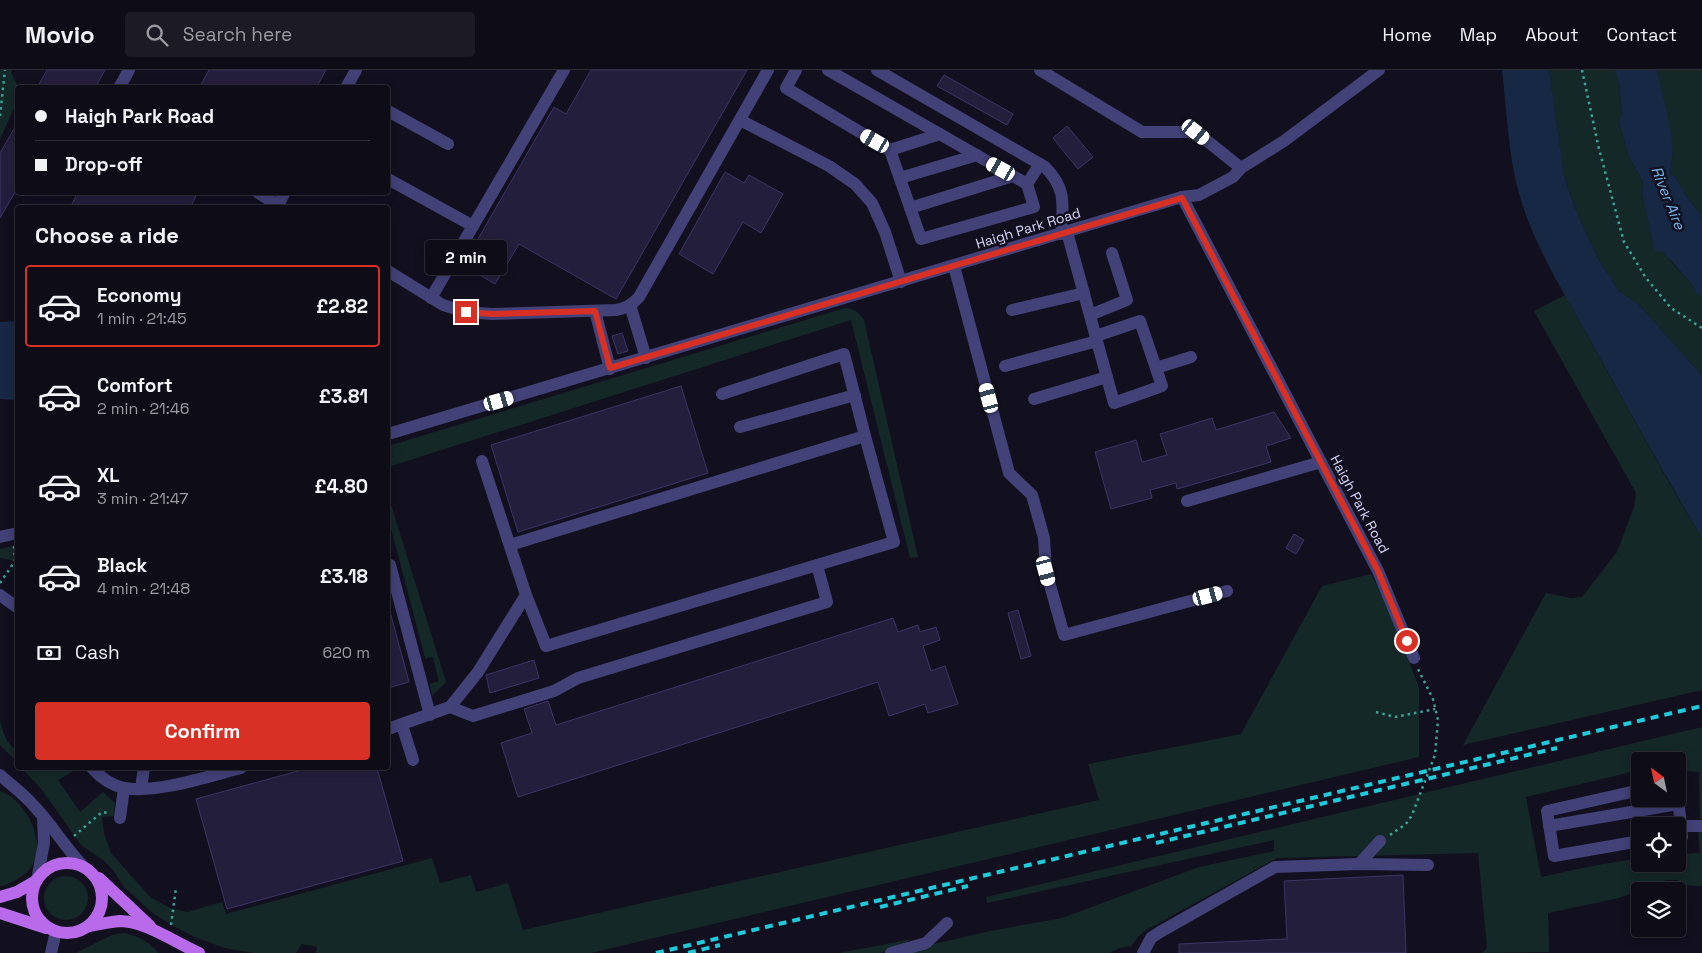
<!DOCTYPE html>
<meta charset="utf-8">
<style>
:root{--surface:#0e0c17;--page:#1c1a24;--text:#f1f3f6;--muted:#9b9ba1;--line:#2e2c36;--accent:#d93025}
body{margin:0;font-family:"Space Grotesk",sans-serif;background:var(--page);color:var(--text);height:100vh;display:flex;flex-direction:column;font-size:19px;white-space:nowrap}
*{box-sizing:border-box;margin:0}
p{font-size:16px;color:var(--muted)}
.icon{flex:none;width:28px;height:28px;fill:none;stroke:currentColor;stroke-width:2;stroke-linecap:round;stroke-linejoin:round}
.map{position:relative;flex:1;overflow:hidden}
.panel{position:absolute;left:15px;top:135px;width:375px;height:565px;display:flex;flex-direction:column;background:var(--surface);border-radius:5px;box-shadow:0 2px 12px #0003,0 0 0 1px var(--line)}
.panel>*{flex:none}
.banner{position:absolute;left:15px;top:15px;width:375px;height:110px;border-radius:5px;box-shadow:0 2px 12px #0003,0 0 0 1px var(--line);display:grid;align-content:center;height:110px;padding:0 20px;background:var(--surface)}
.needle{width:32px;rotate:327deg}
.controls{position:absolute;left:1631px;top:682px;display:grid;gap:10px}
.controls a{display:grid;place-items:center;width:55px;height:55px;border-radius:5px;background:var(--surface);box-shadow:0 2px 12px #0003,0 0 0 1px var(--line);font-size:25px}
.end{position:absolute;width:22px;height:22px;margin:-11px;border:6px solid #d93025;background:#fff;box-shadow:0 0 0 2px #fff}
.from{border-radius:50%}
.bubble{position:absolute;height:35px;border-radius:5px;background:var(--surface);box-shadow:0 2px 12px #0003,0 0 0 1px var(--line);font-size:16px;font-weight:700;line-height:35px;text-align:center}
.car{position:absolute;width:15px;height:30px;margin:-15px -8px;border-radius:6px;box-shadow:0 0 4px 1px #0007;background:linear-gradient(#fff 24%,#345 0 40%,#fff 0 76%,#345 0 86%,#fff 0)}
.banner b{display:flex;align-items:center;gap:18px;height:48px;font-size:19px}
.banner b+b{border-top:1px solid var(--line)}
.banner i{width:12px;height:12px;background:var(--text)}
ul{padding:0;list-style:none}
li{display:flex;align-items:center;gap:15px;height:82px;margin:0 10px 8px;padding:0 10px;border:2px solid transparent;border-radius:5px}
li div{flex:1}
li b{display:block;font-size:19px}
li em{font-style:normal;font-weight:700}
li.current{border-color:var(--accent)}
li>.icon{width:45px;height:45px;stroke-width:1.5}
h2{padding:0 20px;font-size:22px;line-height:60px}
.pay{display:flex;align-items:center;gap:12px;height:55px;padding:0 20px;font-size:19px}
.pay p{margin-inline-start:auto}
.action{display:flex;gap:10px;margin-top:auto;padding:10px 20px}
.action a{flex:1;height:58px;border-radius:5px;background:var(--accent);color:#fff;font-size:20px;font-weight:700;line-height:58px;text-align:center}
header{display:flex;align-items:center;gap:30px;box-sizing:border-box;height:70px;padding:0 25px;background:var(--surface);border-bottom:1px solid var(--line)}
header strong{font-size:24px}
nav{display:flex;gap:28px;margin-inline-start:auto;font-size:18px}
.search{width:350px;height:45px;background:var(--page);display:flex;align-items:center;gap:12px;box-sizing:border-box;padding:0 18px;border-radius:5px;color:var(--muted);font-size:19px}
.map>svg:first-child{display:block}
.green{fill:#142827}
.water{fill:#162843}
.building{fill:#241e3d;stroke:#3d3466}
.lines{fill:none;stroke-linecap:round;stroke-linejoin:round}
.path{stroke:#3ea29b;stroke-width:2.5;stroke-dasharray:2.5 4;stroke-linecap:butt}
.minor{stroke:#424178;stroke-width:12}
.major{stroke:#b86aea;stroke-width:12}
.rail{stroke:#1fcada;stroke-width:4;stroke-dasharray:8 6;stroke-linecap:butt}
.route{stroke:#d93025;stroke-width:6}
.labels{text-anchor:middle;stroke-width:5;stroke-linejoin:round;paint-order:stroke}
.street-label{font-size:14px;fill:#d7d4f9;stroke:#12101f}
.water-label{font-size:15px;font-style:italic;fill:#70b4eb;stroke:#12101f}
</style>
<header>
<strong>Movio</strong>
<div class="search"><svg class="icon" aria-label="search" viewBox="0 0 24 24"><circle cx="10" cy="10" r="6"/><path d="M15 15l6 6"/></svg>Search here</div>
<nav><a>Home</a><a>Map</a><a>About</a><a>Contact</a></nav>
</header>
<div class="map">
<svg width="1702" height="883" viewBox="0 0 1702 883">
<rect width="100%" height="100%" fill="#12101f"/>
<g class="green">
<path d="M0,0H12L11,3L18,16L17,32L0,69Z"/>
<path d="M1549,0H1615L1619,14L1622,43L1619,52L1628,85L1643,112L1642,124L1652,165L1671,192L1690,212L1696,222L1702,228V305L1638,234L1619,221L1599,190L1588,167L1574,136L1564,105Z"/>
<path d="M1657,0H1702V150L1700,144L1686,126L1675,106H1670L1673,79Z"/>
<path d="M1565,225L1668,411L1702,468V620L1463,675L1546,523L1571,528L1582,527L1617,482L1634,437L1636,423L1534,241Z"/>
<path d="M845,238C854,238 858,242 864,250L918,487L910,488L851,250L388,397V376Z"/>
<path d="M388,425L446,612L432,626L430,614L439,611L433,587L425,588L388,447Z"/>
<path d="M17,475V496L11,490L0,488V479Z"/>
<path d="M1371,504L1385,530L1419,617V687L591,883H316L317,877L302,874L296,883H254L225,878L197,868L175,857L154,844L124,817L113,800L103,790L81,775L42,720L22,698H76L77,699L58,710L80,742L103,722L115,733L114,746L102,747L104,763L111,783L150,827L170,838L187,842L222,832L226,844L432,788L440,813L471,805L476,822L508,813L523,860L1099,730L1088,694L1241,664L1322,516Z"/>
<path d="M0,650C3,663 6,673 17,681V692L0,675Z"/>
<path d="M1702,657V749H1700L1699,702L1684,701L1681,690L1640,691V700L1526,727L1541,807L1592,796L1640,788V794H1678V784L1700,783L1698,761H1702V816L1678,815V810H1667L1619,828L1548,843L1549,882L1482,883L1487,878L1478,783L1277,788L1146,860L1140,865L1131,876L1119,878L1110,883H903L934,874L990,861L1062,848L1199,797L1274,781V770L987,833L986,827Z"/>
<path d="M0,721C5,723 10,725 14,729C33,746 49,784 25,804C18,809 8,815 0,816Z"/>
<circle cx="66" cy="828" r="22"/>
<path d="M124,863C138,866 149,871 158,883H76L112,865Z"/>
<path d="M912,869L894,879L879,883H839Z"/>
</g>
<g class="water">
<path d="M1502,0H1549L1564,105L1574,136L1588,167L1599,190L1619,221L1638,234L1702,305V468C1663,403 1627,336 1590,270C1565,224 1535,178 1520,127C1508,86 1507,42 1502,0Z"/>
<path d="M1615,0H1657L1670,56L1673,79L1670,106H1675L1686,126L1700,144L1702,150V228L1696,222L1690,212L1663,182L1655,181L1642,124L1643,112L1628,85L1619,52L1622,43L1619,14Z"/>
<path d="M17,251V330L0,329V252Z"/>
</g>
<g class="building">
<path d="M47,0H105L95,18H37Z"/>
<path d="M209,0H326L316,18H199Z"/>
<path d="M591,0H747L616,229L519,174L495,214L463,195L554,37L566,44Z"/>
<path d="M944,5L1013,44L1007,55L937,16Z"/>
<path d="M18,52V117L0,148V83Z"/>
<path d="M1067,56L1093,87L1078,99L1053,68Z"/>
<path d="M725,102L744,113L749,105L783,124L761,163L743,152L713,204L679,184Z"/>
<path d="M78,122H198L190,138H70Z"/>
<path d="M622,263L628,281L618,284L612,266Z"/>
<path d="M681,316L708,403L518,462L491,375Z"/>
<path d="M1274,342L1291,368L1266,376L1271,392L1177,419L1176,413L1150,420L1152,428L1111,439L1095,382L1136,370L1142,392L1167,385L1160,364L1212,348L1216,360Z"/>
<path d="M1294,464L1304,470L1296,484L1286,478Z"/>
<path d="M1018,540L1031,586L1021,589L1008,543Z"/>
<path d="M388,545H391L409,612L388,618Z"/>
<path d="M893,548L898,562L918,555L920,562L936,557L940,570L923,576L931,601L945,596L958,634L928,643L925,634L889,646L878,612L518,727L501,673L532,663L524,639L548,631L556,655Z"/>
<path d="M534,590L539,608L490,623L486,605Z"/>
<path d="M309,698H377L403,791L227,839L196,729Z"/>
<path d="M1403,805L1406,883H1179V874L1287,869L1284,811Z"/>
</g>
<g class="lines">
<g class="path">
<path d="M1582,0L1599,79L1624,172L1646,208L1671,238L1702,258"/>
<path d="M0,46L5,0"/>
<path d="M0,513L15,491L14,476"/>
<path d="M1376,642L1395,647L1435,639"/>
<path d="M1390,765L1406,754L1412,745L1435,685L1438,650L1433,629L1418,599"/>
<path d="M74,766L102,742L109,743"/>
<path d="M171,855L176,818"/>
</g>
<g class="minor">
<path d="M796,0L786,18L890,80L921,169L1034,137L1027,114L828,0"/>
<path d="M877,0L1045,97C1067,119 1063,135 1061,164"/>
<path d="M1040,0L1142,62H1196L1241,98"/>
<path d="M119,18L129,0"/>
<path d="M346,18L356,0"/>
<path d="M388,41L448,74"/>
<path d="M740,50L829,96L855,114L872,133L885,162L901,212"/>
<path d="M890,80L940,64"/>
<path d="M900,108L977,85"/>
<path d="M388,109L473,156"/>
<path d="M1027,114L1040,94"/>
<path d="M257,122L282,138"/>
<path d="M1182,127L1199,125L1233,107L1241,98L1284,71L1379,0"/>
<path d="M278,135L285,122"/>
<path d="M910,138L1013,106"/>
<path d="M1067,162L1114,333L1162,316L1140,251L1096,266"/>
<path d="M954,196L1009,403L1032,425L1044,468L1046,501L1064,565L1227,521"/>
<path d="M388,201L443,235L466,242L492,244L616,240C626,238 632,235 639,227L768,0"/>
<path d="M431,228L564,0"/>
<path d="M630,235L646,288"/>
<path d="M1012,240L1084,223"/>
<path d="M595,241L610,299"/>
<path d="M1090,245L1127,230L1112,183"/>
<path d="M1005,296L1097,271"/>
<path d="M1156,298L1191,287"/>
<path d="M1034,329L1107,307"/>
<path d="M740,357L855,325"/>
<path d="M388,364L1182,127L1378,501L1414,588"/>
<path d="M1187,431L1321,392"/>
<path d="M0,467L18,463"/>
<path d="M510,475L865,366L844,284L722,324"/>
<path d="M390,495L430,645"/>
<path d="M0,525L18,538"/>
<path d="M526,525L546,576L894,472L865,366"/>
<path d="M450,637L473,646L554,621L578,608L827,532L817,495"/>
<path d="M450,637L478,602L526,525L482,391"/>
<path d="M402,655L413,690"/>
<path d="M388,659L450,637"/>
<path d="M92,698C100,707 111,715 124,718C156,724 209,706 241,698"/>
<path d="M0,705C11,715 24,724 34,736C52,755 65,777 83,796"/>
<path d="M141,718L144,698"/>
<path d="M1640,720L1547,741L1554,786L1640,771"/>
<path d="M1678,727L1682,767H1678"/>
<path d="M120,748L124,718"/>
<path d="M1549,756L1678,734"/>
<path d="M1681,756H1702"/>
<path d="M1359,794L1380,771"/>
<path d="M37,810L44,773L43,747"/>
<path d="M51,883L56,861"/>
<path d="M891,883L926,873L947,853"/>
<path d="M1143,883L1151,868L1160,862L1275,797L1359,794L1428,795"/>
</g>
<g class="major">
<circle cx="67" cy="828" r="35"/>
<path d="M99,808L150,856"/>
<path d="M0,827L17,822L36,811"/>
<path d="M0,843L46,858"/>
<path d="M89,856C99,854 110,852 120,851C145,851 176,873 199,883"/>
</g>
<g class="rail">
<path d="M1156,773L1557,678"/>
<path d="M880,837L968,816"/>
<path d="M656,883L1702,636"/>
<path d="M688,883L720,875"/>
</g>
</g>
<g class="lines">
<path class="route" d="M466,242L492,244L595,241L610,298L1182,128L1378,501L1407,571"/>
</g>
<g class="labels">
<g class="street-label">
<text transform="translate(1028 158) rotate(-17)" y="5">Haigh Park Road</text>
<text transform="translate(1360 434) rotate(62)" y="5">Haigh Park Road</text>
</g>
<g class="water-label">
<text transform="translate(1668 128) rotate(68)" y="5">River Aire</text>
</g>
</g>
</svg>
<div class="controls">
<a><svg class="needle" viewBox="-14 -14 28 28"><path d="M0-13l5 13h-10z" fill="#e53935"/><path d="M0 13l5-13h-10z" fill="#9b9ba1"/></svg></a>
<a><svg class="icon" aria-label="locate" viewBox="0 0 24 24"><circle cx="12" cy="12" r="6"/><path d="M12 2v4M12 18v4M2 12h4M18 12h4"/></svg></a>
<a><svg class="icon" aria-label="layers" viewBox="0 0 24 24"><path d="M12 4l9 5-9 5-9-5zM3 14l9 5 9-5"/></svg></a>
</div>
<i class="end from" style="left:1407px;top:571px"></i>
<i class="end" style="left:466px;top:242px"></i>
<div class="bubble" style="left:425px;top:170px;width:82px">2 min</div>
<i class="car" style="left:1196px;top:62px;rotate:129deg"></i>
<i class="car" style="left:875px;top:71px;rotate:300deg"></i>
<i class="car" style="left:1001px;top:99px;rotate:299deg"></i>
<i class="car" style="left:989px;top:328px;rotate:345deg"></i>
<i class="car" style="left:499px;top:331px;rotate:74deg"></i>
<i class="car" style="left:1046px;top:501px;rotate:165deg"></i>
<i class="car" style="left:1208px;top:526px;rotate:75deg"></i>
<div class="banner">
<b><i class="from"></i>Haigh Park Road</b>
<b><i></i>Drop-off</b>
</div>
<section class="panel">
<h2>Choose a ride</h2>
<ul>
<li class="current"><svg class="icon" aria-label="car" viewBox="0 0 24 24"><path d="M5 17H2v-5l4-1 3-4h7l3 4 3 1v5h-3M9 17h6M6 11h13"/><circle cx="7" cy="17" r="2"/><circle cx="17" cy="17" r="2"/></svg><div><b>Economy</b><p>1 min · 21:45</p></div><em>£2.82</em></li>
<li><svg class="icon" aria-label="car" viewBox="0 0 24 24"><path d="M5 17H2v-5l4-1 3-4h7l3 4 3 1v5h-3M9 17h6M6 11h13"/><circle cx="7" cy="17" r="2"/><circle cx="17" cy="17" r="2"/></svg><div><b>Comfort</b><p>2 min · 21:46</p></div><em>£3.81</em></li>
<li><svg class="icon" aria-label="car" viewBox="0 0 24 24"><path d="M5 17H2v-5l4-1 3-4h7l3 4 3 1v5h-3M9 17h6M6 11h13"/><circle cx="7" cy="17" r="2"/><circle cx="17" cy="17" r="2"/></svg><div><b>XL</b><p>3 min · 21:47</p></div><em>£4.80</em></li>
<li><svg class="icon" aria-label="car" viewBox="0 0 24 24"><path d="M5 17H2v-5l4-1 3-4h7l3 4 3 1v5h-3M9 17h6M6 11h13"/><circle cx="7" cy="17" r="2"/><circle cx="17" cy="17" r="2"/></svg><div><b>Black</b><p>4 min · 21:48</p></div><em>£3.18</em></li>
</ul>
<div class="pay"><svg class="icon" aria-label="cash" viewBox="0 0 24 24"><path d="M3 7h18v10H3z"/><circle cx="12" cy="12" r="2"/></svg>Cash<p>620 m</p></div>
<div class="action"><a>Confirm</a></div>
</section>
</div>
